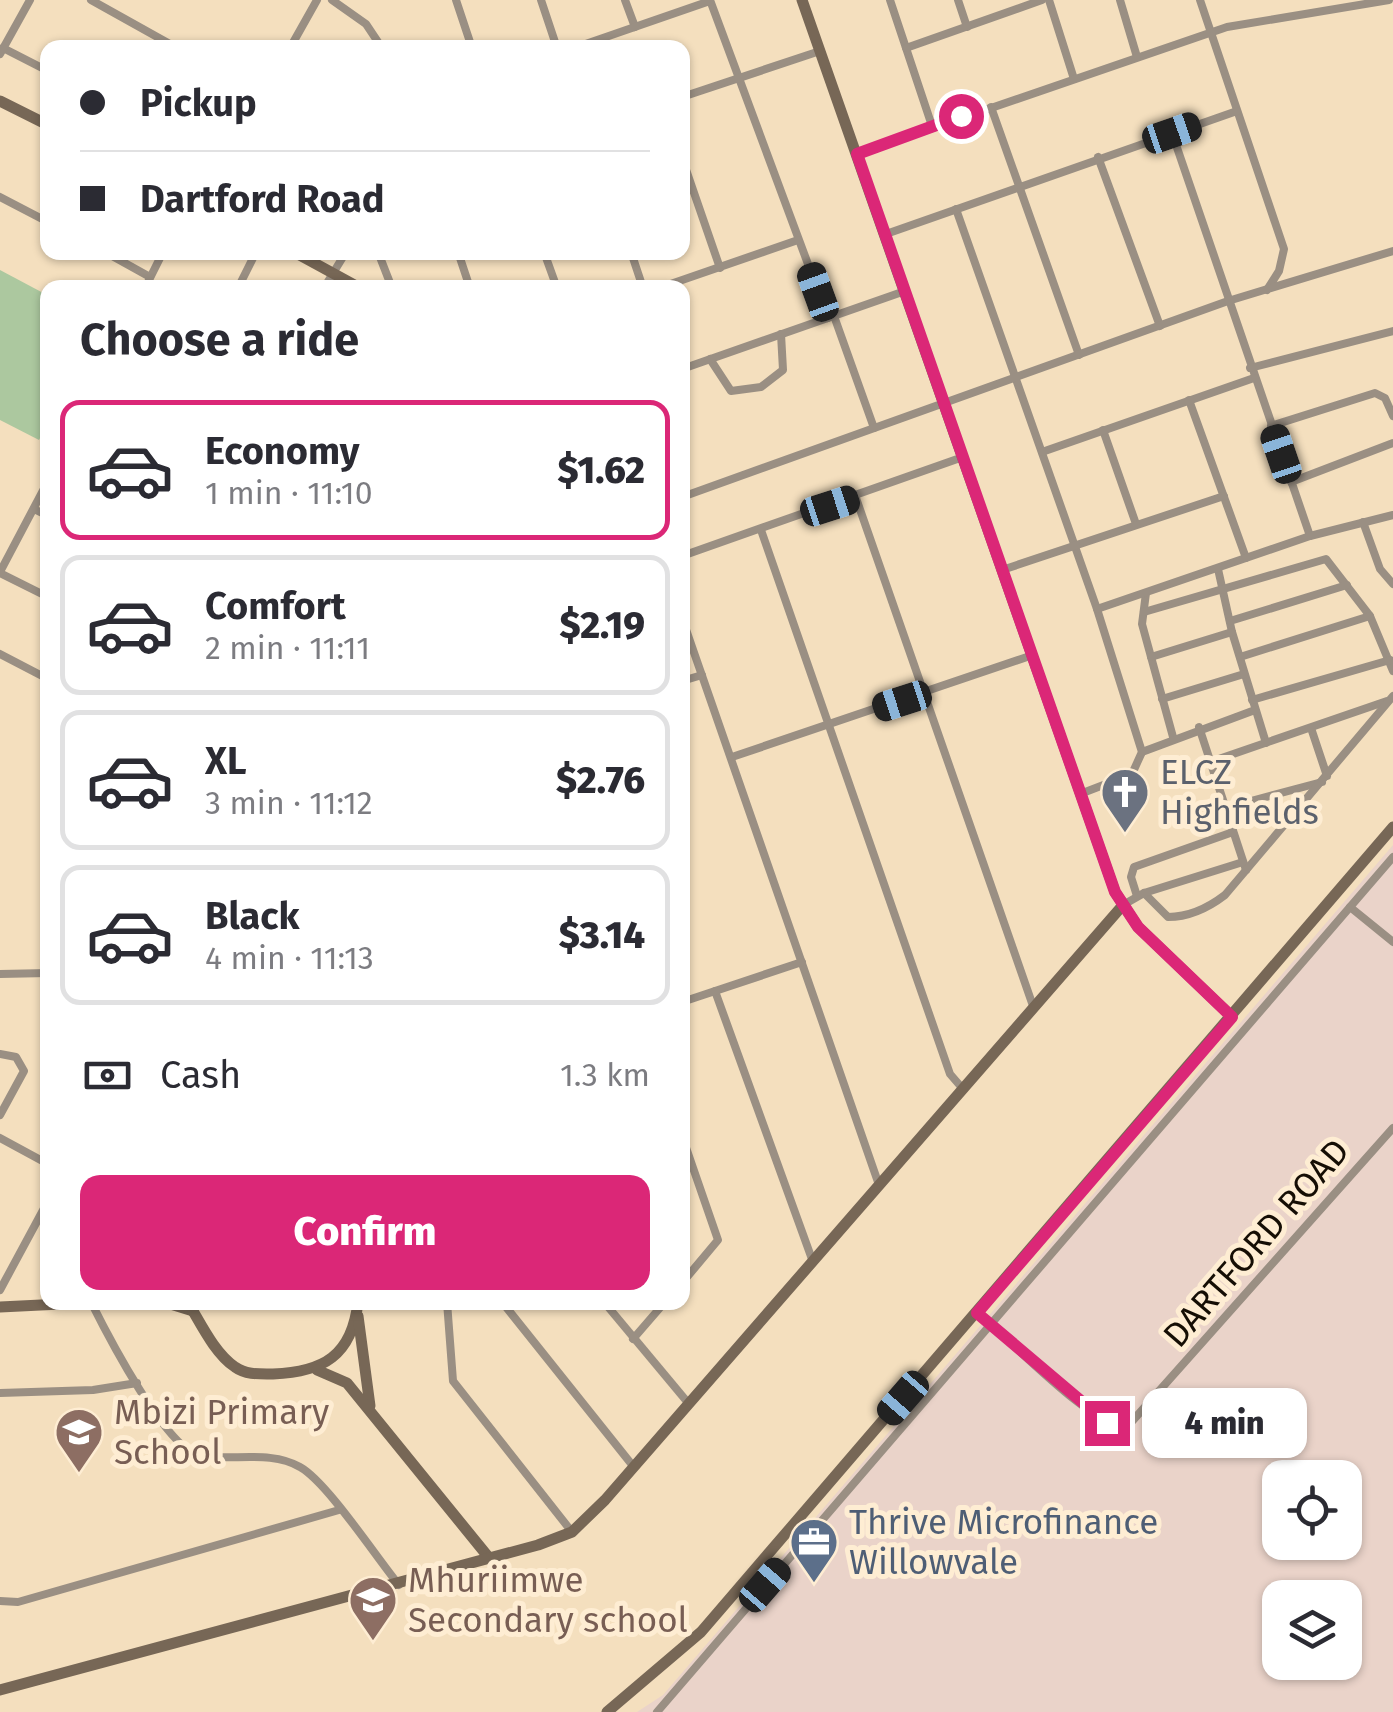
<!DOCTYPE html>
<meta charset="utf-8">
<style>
:root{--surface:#fff;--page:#f2f2f3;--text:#2b2b33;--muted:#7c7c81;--line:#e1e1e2;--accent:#db2777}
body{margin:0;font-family:"Fira Sans",sans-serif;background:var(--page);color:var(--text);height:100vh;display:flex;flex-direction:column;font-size:38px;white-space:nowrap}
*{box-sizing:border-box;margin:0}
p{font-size:32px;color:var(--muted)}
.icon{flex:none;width:55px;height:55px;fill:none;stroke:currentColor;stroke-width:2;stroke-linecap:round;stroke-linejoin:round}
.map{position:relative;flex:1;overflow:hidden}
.sheet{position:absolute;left:40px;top:280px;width:650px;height:1030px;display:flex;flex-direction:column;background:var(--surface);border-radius:20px;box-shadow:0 2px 8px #0004}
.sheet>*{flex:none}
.top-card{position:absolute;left:40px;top:40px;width:650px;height:220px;border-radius:20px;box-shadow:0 2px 8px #0004;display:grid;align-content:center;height:220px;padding:0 40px;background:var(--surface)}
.tools{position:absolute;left:1262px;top:1460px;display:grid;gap:20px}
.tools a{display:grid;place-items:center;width:100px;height:100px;border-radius:20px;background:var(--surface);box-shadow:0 2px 8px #0004;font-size:50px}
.end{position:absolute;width:45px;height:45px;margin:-22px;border:12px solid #db2777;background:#fff;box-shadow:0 0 0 5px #fff}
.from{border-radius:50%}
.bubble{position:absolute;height:70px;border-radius:20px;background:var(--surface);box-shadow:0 2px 8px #0004;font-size:32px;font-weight:800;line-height:70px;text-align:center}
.car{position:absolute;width:30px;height:60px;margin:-30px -15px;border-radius:12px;box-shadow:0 0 8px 2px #0007;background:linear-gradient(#222 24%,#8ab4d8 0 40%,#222 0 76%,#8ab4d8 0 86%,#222 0)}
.top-card b{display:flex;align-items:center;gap:35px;height:95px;font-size:38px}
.top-card b+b{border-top:2px solid var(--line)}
.top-card i{width:25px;height:25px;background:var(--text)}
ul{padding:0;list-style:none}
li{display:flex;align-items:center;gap:30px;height:140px;margin:0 20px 15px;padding:0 20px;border:5px solid var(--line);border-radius:20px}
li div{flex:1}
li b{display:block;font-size:38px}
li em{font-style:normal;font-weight:800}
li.selected{border-color:var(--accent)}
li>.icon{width:90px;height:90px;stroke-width:1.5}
h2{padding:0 40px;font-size:45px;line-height:120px}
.pay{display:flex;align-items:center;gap:25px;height:110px;padding:0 40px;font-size:38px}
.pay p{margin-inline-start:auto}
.action{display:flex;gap:20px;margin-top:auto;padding:20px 40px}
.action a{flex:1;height:115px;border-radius:20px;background:var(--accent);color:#fff;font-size:40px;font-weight:800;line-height:115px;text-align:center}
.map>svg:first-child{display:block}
.industrial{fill:#ead3c9;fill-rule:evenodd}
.green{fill:#acc89f}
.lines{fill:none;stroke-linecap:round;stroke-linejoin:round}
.street{stroke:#9a8f83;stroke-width:8}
.secondary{stroke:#776756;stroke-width:11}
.route{stroke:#db2777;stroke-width:12}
.labels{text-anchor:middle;stroke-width:10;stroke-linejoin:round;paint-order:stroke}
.worship-label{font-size:35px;fill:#5b616d;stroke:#feedd3;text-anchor:start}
.street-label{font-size:35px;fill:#150e04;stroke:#feedd3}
.education-label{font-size:35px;fill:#785e54;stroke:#feedd3;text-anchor:start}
.service-label{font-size:35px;fill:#4e5e75;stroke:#feedd3;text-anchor:start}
</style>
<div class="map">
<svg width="1393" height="1712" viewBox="0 0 1393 1712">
<rect width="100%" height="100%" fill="#f4dfbe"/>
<path class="industrial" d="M1393,845V1712H637L663,1695ZM1280,1478H1345V1542H1280ZM1280,1598H1345V1662H1280Z"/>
<path class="green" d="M0,270L47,295V425L39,440L0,420Z"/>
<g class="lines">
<g class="street">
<path d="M91,0L177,48"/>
<path d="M332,0L366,24L382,48"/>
<path d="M456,0L472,48"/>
<path d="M541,0L557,48"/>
<path d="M625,0L635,27"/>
<path d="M710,0L828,318"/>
<path d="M890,0L932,126"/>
<path d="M958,0L967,27"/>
<path d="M1049,0L1074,79"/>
<path d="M1120,0L1137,57"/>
<path d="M1200,0L1284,249L1279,271L1267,290"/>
<path d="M3,48L48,71"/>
<path d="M290,48L317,0"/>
<path d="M574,48L710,1"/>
<path d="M906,48L1042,0"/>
<path d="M0,54L30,0"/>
<path d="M682,97L820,51"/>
<path d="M991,107L1079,355"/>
<path d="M1172,133L1310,536"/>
<path d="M857,154L1227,27L1389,0"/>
<path d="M1098,157L1160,326"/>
<path d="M682,158L720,268"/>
<path d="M0,197L48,222"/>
<path d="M956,209L1097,609L1142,752L1132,774L1080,794"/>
<path d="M886,234L1237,111"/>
<path d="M105,252L150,277"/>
<path d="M378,252L392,288"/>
<path d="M458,252L470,288"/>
<path d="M544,252L557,288"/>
<path d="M631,252L643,288"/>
<path d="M145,288L163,252"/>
<path d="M238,288L256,252"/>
<path d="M324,288L346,252"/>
<path d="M659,288L798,240"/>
<path d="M834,316L874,428"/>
<path d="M710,359L731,391L761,387L783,370L781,334"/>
<path d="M1250,368L1393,331"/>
<path d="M682,369L905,291"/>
<path d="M1189,400L1246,558"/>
<path d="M1271,426L1375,393L1385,398L1393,416"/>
<path d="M1103,430L1136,524"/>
<path d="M1042,452L1254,378"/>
<path d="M1291,482L1393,443"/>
<path d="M682,497L1228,301L1393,251"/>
<path d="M856,498L1033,1006"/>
<path d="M34,509L48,516"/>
<path d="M1363,522L1380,569L1393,584"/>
<path d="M761,530L950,1074L963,1089"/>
<path d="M682,556L963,457"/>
<path d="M1218,569L1232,632L1266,743"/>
<path d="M1002,570L1224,496"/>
<path d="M0,572L48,481"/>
<path d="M0,573L48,597"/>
<path d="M1146,593L1142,624L1173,737"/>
<path d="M1097,609L1310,536L1393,515"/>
<path d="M1144,612L1326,559L1370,616L1393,671"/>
<path d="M682,618L879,1185"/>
<path d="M1230,621L1347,585"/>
<path d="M0,654L48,679"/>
<path d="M1151,657L1232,632"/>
<path d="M1240,657L1370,616"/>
<path d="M682,681L702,675"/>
<path d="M1162,699L1244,674"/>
<path d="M1252,700L1390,660"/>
<path d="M1199,727L1246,870"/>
<path d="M1311,728L1327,776"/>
<path d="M1142,752L1255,710"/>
<path d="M732,757L1033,655"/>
<path d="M1210,762L1387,701"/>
<path d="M1225,808L1322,782"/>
<path d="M1144,893L1168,917C1190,917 1208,908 1225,895L1393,696"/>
<path d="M1137,896L1131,877L1134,867L1233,832"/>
<path d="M1123,905L1144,893L1243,862"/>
<path d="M1350,907L1393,942"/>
<path d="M0,974L48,973"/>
<path d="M715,991L813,1262"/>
<path d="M682,1002L802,962"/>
<path d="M0,1054L16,1057L24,1071L0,1115"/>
<path d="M682,1136L718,1240L682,1283"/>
<path d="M0,1138L48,1164"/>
<path d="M0,1290L48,1201"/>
<path d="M91,1302C107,1334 167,1451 201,1456C233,1461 271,1450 300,1467C327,1482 376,1557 399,1585"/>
<path d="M447,1302L453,1381L572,1532"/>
<path d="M502,1302L633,1466"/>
<path d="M604,1302L689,1404"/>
<path d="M977,1313C1007,1336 1094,1430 1127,1427L1393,1128"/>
<path d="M633,1339L665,1302"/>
<path d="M0,1393L93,1390L137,1383"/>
<path d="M0,1601L18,1602L339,1510"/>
<path d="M657,1712L1393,857"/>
</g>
<g class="secondary">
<path d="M802,0L1115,892L1138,927L1232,1017"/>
<path d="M0,101L48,125"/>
<path d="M294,252L360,288"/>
<path d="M164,1302L193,1311"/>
<path d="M193,1302V1311C204,1330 217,1355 235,1367C246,1375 260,1374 273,1374C323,1372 352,1356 358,1302"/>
<path d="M0,1307L102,1302"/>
<path d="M358,1316L370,1406"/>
<path d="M317,1370L347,1383L490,1559"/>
<path d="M0,1690L538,1545L572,1532L605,1500L1123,905"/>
<path d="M607,1712L701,1632L1393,827"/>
</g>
</g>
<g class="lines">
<path class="route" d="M961,116L857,154L1115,892L1138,927L1232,1017L977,1313L1107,1423"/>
</g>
<defs>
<g id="church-pin" transform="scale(2.5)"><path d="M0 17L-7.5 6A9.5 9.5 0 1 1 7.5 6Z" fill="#6b7280" stroke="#feedd3"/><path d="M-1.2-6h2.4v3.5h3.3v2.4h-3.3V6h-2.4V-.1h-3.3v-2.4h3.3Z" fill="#fff"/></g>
<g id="school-pin" transform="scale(2.5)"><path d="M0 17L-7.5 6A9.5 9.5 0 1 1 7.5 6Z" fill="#8d6e63" stroke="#feedd3"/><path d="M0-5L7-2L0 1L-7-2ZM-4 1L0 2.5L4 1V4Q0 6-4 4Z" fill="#fff"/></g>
<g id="office-pin" transform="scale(2.5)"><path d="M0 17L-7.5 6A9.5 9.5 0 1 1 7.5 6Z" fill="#5c6f8a" stroke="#feedd3"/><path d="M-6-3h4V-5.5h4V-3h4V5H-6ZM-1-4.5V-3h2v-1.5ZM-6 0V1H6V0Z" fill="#fff"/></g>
</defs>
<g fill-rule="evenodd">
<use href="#church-pin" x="1125" y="792"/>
<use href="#school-pin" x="79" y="1432"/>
<use href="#office-pin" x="814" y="1542"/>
<use href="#school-pin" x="373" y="1600"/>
</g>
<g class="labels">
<g class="worship-label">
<text x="1160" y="784">ELCZ<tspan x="1160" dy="40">Highfields</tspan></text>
</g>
<g class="street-label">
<text transform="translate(1256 1243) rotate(-49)" y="12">DARTFORD ROAD</text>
</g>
<g class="education-label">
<text x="114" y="1424">Mbizi Primary<tspan x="114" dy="40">School</tspan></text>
<text x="408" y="1592">Mhuriimwe<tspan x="408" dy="40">Secondary school</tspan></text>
</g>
<g class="service-label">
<text x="849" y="1534">Thrive Microfinance<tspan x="849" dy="40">Willowvale</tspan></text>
</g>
</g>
</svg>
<div class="tools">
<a><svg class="icon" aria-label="locate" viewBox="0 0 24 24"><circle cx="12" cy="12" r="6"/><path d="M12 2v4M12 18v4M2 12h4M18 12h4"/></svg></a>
<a><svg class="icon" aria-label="layers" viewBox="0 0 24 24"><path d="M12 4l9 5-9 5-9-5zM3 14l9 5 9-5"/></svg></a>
</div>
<i class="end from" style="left:961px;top:116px"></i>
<i class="end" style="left:1107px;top:1423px"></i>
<div class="bubble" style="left:1142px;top:1388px;width:165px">4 min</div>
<i class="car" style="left:1172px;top:133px;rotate:71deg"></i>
<i class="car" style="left:818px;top:292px;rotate:340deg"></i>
<i class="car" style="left:1281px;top:454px;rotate:341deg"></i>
<i class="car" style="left:830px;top:506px;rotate:72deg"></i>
<i class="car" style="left:902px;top:701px;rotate:252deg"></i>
<i class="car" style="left:903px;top:1398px;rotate:221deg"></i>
<i class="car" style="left:765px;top:1585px;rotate:41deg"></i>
<div class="top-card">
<b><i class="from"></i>Pickup</b>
<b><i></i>Dartford Road</b>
</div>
<section class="sheet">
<h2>Choose a ride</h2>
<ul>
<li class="selected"><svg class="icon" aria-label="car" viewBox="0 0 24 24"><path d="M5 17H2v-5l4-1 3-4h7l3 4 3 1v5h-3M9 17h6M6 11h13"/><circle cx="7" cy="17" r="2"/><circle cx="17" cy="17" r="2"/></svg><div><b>Economy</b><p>1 min · 11:10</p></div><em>$1.62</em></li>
<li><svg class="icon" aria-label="car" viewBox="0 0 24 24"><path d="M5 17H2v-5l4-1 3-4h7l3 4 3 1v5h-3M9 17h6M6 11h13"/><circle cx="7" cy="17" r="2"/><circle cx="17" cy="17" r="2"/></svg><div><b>Comfort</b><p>2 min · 11:11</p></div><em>$2.19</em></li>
<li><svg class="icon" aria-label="car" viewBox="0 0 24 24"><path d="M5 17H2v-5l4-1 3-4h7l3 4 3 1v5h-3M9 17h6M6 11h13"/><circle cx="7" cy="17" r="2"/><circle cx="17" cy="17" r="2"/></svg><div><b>XL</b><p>3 min · 11:12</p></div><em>$2.76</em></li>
<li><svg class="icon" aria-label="car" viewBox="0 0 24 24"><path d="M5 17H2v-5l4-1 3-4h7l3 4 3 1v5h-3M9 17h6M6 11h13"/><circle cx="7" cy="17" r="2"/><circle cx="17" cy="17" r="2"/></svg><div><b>Black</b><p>4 min · 11:13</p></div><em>$3.14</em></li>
</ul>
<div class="pay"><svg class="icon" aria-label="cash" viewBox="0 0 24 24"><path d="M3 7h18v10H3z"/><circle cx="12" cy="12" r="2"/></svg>Cash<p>1.3 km</p></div>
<div class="action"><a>Confirm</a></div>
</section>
</div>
